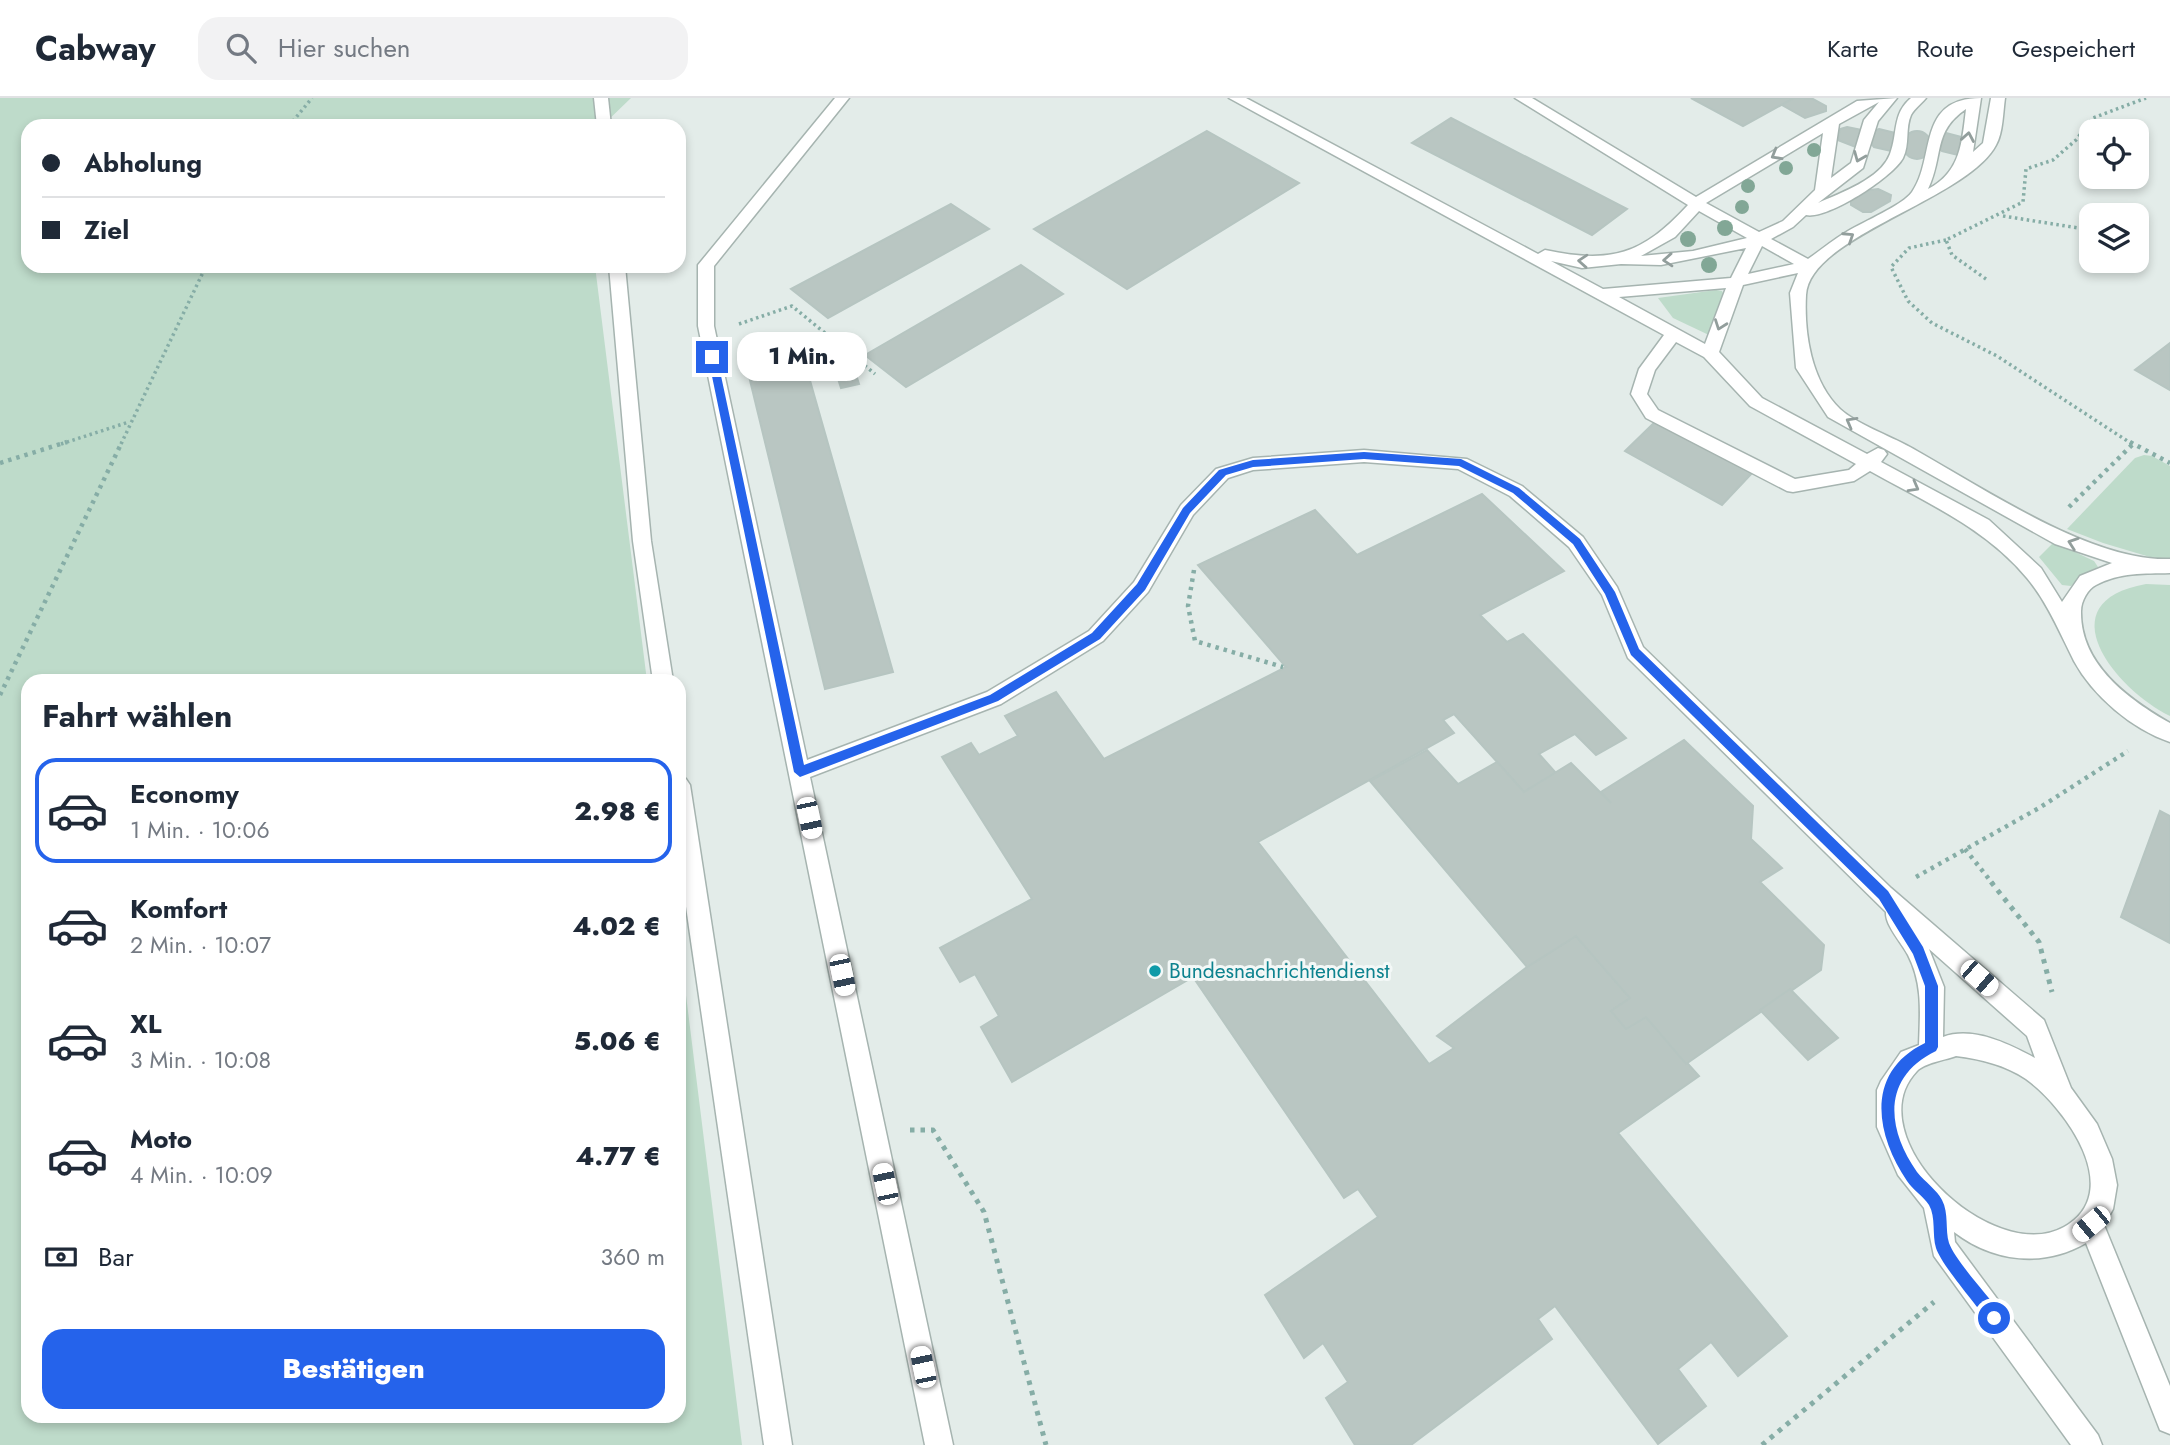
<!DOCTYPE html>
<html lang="de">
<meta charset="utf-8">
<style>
:root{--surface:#fff;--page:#f2f2f3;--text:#1f2937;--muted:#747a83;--line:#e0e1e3;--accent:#2563eb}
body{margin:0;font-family:Jost,sans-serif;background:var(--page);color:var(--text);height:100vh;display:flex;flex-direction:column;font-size:26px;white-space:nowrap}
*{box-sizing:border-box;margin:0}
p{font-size:23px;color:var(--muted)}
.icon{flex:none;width:38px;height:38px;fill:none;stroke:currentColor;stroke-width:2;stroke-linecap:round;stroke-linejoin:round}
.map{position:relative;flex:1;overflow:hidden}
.side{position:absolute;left:21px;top:576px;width:665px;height:749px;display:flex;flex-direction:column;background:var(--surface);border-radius:21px;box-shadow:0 4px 10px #0003}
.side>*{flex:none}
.guide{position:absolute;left:21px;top:21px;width:665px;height:154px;border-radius:21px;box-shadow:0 4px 10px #0003;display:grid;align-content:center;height:154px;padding:0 21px;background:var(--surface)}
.buttons{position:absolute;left:2079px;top:21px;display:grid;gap:14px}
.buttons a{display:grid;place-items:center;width:70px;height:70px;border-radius:14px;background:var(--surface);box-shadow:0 4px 10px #0003;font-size:35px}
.end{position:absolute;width:32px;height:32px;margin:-16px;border:9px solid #2563eb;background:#fff;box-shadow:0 0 0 4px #fff}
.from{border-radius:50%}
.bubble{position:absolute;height:49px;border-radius:21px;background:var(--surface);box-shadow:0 4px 10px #0003;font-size:23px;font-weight:800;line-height:49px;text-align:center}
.car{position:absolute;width:21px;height:42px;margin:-21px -10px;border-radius:9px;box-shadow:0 0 5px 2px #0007;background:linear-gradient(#fff 24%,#345 0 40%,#fff 0 76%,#345 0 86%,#fff 0)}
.guide b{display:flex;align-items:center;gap:24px;height:66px;font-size:26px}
.guide b+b{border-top:2px solid var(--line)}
.guide i{width:18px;height:18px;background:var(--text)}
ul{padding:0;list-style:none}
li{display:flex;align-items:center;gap:21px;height:105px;margin:0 14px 10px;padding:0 7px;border:4px solid transparent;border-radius:21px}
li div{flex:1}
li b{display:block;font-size:26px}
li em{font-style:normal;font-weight:800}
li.on{border-color:var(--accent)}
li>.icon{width:63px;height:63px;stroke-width:1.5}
h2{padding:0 21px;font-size:32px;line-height:84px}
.pay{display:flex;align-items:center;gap:18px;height:77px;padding:0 21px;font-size:26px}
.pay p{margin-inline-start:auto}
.primary-button{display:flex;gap:14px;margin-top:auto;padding:14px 21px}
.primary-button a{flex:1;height:80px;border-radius:21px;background:var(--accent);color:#fff;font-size:28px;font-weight:800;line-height:80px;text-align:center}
header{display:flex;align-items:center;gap:42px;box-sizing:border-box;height:98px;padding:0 35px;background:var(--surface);border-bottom:2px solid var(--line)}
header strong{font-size:33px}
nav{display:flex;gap:38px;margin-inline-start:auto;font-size:24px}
.search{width:490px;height:63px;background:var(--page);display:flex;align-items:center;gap:18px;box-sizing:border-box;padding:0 24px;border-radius:21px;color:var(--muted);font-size:26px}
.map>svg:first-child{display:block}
.green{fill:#bedbca}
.building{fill:#b9c6c2;stroke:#b6c5c1;stroke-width:2}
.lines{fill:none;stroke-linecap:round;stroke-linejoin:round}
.lane-casing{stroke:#a6b4b0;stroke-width:3}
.path-far2{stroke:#86ada6;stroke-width:3.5;stroke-dasharray:2.5 3.5;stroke-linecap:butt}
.path-far1{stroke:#86ada6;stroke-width:4.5;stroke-dasharray:3.5 5;stroke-linecap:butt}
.path{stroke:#86ada6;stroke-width:5;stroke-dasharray:4.5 6;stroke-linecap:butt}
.lane{fill:#fff;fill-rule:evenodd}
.tree{fill:#82a796}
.oneway{stroke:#929e9c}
.route{fill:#2563eb}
.culture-dot{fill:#0f9aa8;stroke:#f3f8f7;stroke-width:2.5}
.labels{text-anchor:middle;stroke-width:6;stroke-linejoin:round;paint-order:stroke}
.culture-label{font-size:21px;fill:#0d838f;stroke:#f3f8f7;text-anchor:start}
</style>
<header>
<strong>Cabway</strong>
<div class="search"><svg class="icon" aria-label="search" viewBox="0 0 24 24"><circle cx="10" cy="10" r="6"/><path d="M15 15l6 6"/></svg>Hier suchen</div>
<nav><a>Karte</a><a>Route</a><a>Gespeichert</a></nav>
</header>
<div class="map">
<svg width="2170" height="1347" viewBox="0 0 2170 1347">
<rect width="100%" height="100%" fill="#e3ece9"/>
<g class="green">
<path d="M0,0H631L602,28H28V168H595L647,583H28V1318H679V841L742,1347H0Z"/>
<path d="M1716,192L1722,193L1725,199L1711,238L1673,220L1658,200Z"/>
<path d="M2144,357L2152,358L2170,368V465L2103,445L2067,431L2135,360Z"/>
<path d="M2054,444L2094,463L2098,469L2082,477L2071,488L2062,487L2039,459Z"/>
<path d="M2146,486L2170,487V618C2116,592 2044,504 2146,486Z"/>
</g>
<g class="building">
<path d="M1691,0H1794L1743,28Z"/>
<path d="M1794,0L1813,1L1826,8V13L1805,20L1782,7Z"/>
<path d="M1451,20L1627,111L1592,137L1412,45Z"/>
<path d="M1847,29L1862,32L1858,50L1838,42L1840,31Z"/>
<path d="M1879,31L1895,35L1898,39L1896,50L1891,53L1874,49L1870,44L1873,33Z"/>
<path d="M1207,33L1299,85L1127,191L1034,131Z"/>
<circle cx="1917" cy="47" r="14"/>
<path d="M1946,35L1961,39L1965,44L1963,55L1958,57L1942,53L1937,48L1940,38Z"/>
<path d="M1878,91L1891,97L1890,103L1871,114H1863L1851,107V103L1870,92Z"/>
<path d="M951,106L989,131L828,220L791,191Z"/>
<path d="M1021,167L1063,196L906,289L865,257Z"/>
<path d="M2170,245V292L2135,272Z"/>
<path d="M803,258L893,574L825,591L747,270Z"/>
<path d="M852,264L859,286L841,290L834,268Z"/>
<path d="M1658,321L1754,373L1722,407L1625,353Z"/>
<path d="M1482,396L1564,473L1480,517L1507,544L1523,536L1626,640L1596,657L1575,636L1539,656L1556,675L1524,694L1454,616L1443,622L1454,635L1258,744L1429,966L1454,950L1437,938L1527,869L1576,838L1630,900L1611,913L1626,931L1646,919L1699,978L1618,1035L1787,1238L1738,1278L1711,1244L1678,1271L1706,1308L1658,1346L1555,1208L1538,1221L1552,1241L1411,1347H1355L1326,1300L1348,1284L1323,1245L1304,1260L1265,1197L1378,1119L1358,1091L1344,1100L1193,879L1012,984L981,929L999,918L975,876L960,884L940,850L1032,801L942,659L971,645L979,657L1018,638L1005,618L1056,594L1104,661L1286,569L1198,467L1315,412L1357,457Z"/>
<path d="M1684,642L1753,708L1751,741L1782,770L1760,784L1824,847L1821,872L1686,966L1646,919L1626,931L1611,913L1630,900L1576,838L1527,869L1370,683L1427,652L1458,686L1497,664L1524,694L1571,665L1611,705L1601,694Z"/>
<path d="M2160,713L2170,718V845L2121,819Z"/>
<path d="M1790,891L1838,940L1808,962L1760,912Z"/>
</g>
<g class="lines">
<g class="lane-casing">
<g id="lane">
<path d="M594,0H608L611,28H597Z"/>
<path d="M835,0H849L714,168V228L807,662L987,594L1089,533L1134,484L1181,407L1216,371L1253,360L1364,352L1467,361L1522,388L1583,439L1617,489L1643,549L1891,790L2044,922L2071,990L2097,1026L2112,1061L2117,1087L2113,1111L2104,1127L2170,1288V1336L2160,1332L2086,1145C2043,1170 1993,1164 1954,1134L1955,1144L2098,1337L2102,1347H2071L1934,1158L1924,1110L1898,1077L1877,1029V992L1881,983L1901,954L1919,947C1920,915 1923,886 1908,857C1901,844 1885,827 1886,814L1628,560L1602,497L1569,449L1510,398L1458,371L1364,364L1253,372L1228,380L1193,417L1148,494L1103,543L1001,606L810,679L953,1347H925L698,228V167ZM1929,851L2027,938L2035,960C2009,946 1973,928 1943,939L1944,889ZM1956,958C1981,961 2005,967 2026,981C2066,1010 2126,1094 2064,1129C1992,1169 1855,1038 1917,973C1925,965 1945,962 1956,958Z"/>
<path d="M1229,0H1246L1538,156L1545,152C1611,166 1642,157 1688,107L1515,0H1532L1696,99L1857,3L1897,0L1878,23L1863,70L1818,105C1840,95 1881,81 1890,56C1898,35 1892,16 1911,0H1926C1921,6 1915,10 1911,17C1905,30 1910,46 1903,60C1893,79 1827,122 1806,117L1793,129L1771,141L1808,161C1821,152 1834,141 1848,133C1863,124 1903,107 1912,94C1936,60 1916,0 1981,0L1973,54L1983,45L1991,0H2005C2003,14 2003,35 1996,47C1967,102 1809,138 1806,197C1804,235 1811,283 1840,311C1855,325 1890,338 1910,349C1980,388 2091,464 2170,461V475C2144,476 2120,474 2096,487C2088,491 2081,503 2081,513C2080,566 2128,601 2170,625V644C2132,631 2093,598 2074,563C2060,535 2047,504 2027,480C1986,430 1925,404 1870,373L1854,383L1793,394L1787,393L1646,320L1631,296L1639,271L1664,237ZM1879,4L1864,22L1851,65L1831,80L1839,26ZM1966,11C1962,44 1961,74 1928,91C1944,58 1932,34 1966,11ZM1823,35L1815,92L1783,123L1759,134L1706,105ZM1699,113L1747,140L1693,153L1641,158L1675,139ZM1762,148L1794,166L1748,176ZM1746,150L1731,180L1603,191L1551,163L1582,170L1621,166L1661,167ZM1798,175L1790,195L1796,270L1828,319L2055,446L2112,465L2080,478L2062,504L2041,470L1989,422L1881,364L1887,356L1884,352L1878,350L1867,356L1762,300L1719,254L1743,187ZM1726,190L1705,246L1619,199ZM1676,244L1704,259L1750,308L1856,366L1849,372L1795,381L1658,312L1647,296L1655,272Z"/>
<path d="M609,168H625L651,443L673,583H653L633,443Z"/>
<path d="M679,678L686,681L690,687L792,1347H764L679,760Z"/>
</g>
</g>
<g class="path-far2">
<path d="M289,28L312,0"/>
<path d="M2003,118L2091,132"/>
<path d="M1946,142L1909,150L1891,169L1908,203L1932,225L1997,258L2132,346"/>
<path d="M1986,181L1952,157L1946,142L2023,104L2026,71L2053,62L2076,42L2093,20L2146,0"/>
<path d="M739,226L792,208L875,276"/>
<path d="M61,346L129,324"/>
<path d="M121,346L206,168"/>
</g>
<g class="path-far1">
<path d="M2130,344L2170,365"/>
<path d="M0,365L67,344"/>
<path d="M2069,409L2133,346"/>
<path d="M1194,472L1188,508L1195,543L1283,569"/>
<path d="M0,597L122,344"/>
<path d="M1965,751L1993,786"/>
<path d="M1916,779L2039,710L2128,653"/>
</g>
<g class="path">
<path d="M1991,784L2039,844L2052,894"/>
<path d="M910,1032H933L984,1114L1046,1347"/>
<path d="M1762,1347L1934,1204"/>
</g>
<use href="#lane" class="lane"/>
</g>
<g class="tree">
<circle cx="1814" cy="52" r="7"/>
<circle cx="1786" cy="70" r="7"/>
<circle cx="1748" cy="88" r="7"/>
<circle cx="1742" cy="109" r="7"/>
<circle cx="1725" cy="130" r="8"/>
<circle cx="1688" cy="141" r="8"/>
<circle cx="1709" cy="167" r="8"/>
</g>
<defs><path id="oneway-chevron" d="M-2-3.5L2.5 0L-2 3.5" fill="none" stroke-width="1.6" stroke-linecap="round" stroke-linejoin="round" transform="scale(1.75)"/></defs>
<g class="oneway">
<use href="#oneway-chevron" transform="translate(1968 39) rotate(-80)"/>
<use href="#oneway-chevron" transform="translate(1776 57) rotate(150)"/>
<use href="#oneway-chevron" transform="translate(1859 59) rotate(112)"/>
<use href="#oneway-chevron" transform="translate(1849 139) rotate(-33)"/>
<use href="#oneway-chevron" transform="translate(1668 162) rotate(176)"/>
<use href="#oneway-chevron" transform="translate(1583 163) rotate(-176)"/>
<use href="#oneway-chevron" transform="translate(1720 227) rotate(110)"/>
<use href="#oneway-chevron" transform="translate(1851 324) rotate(-151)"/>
<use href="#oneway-chevron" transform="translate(1914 389) rotate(29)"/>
<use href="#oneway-chevron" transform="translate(2073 445) rotate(-161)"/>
</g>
<path class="route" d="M712,256L717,259L804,667L990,597L1092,535L1137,486L1183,410L1219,372L1253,362L1364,354L1461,361L1519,390L1580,441L1615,494L1639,551L1888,793L1923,849L1938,888V949L1936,953C1882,979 1886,1030 1917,1074C1925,1084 1937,1092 1942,1102C1949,1115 1945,1132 1949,1145C1955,1162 1988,1198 2000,1214V1225H1989C1977,1207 1942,1168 1936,1150C1932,1137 1936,1119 1929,1107C1923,1098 1913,1092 1907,1083C1875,1036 1865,974 1925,945V888L1913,856L1879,801L1631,557L1605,496L1573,446L1513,395L1459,368L1364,361L1253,369L1226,377L1190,415L1145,492L1100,541L998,603L800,679L794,674L708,259Z"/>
<circle class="culture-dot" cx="1155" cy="873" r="7"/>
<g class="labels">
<g class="culture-label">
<text x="1169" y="880">Bundesnachrichtendienst</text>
</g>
</g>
</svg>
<div class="buttons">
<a><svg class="icon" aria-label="locate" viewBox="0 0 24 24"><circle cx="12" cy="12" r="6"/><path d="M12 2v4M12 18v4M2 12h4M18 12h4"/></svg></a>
<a><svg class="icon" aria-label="layers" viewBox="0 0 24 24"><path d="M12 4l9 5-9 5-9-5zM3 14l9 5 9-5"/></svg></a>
</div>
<i class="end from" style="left:1994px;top:1220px"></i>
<i class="end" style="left:712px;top:259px"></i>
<div class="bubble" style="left:737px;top:234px;width:130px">1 Min.</div>
<i class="car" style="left:809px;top:720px;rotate:168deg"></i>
<i class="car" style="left:842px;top:877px;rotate:168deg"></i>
<i class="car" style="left:1979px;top:880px;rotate:131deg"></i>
<i class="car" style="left:885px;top:1086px;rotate:348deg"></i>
<i class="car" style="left:2091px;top:1126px;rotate:230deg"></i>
<i class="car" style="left:923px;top:1269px;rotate:348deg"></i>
<div class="guide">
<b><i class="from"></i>Abholung</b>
<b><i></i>Ziel</b>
</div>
<section class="side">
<h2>Fahrt wählen</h2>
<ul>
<li class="on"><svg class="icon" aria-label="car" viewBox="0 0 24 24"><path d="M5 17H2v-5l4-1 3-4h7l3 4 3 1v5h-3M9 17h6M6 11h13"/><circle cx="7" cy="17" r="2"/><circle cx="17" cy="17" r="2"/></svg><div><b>Economy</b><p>1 Min. · 10:06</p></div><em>2.98 €</em></li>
<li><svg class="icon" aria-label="car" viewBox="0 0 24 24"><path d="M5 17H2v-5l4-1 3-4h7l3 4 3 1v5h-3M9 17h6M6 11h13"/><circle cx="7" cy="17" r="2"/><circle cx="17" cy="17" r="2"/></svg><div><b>Komfort</b><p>2 Min. · 10:07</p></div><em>4.02 €</em></li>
<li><svg class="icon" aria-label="car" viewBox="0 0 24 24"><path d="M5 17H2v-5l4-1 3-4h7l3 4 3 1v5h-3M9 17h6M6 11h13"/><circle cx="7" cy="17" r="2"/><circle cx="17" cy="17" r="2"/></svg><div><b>XL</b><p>3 Min. · 10:08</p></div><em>5.06 €</em></li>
<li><svg class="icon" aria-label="car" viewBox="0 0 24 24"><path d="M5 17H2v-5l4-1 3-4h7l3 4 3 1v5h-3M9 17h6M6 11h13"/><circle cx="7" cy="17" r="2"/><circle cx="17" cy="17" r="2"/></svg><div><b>Moto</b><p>4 Min. · 10:09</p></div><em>4.77 €</em></li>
</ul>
<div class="pay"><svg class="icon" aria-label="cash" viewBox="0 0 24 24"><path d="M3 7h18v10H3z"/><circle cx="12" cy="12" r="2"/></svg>Bar<p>360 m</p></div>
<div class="primary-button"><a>Bestätigen</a></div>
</section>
</div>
